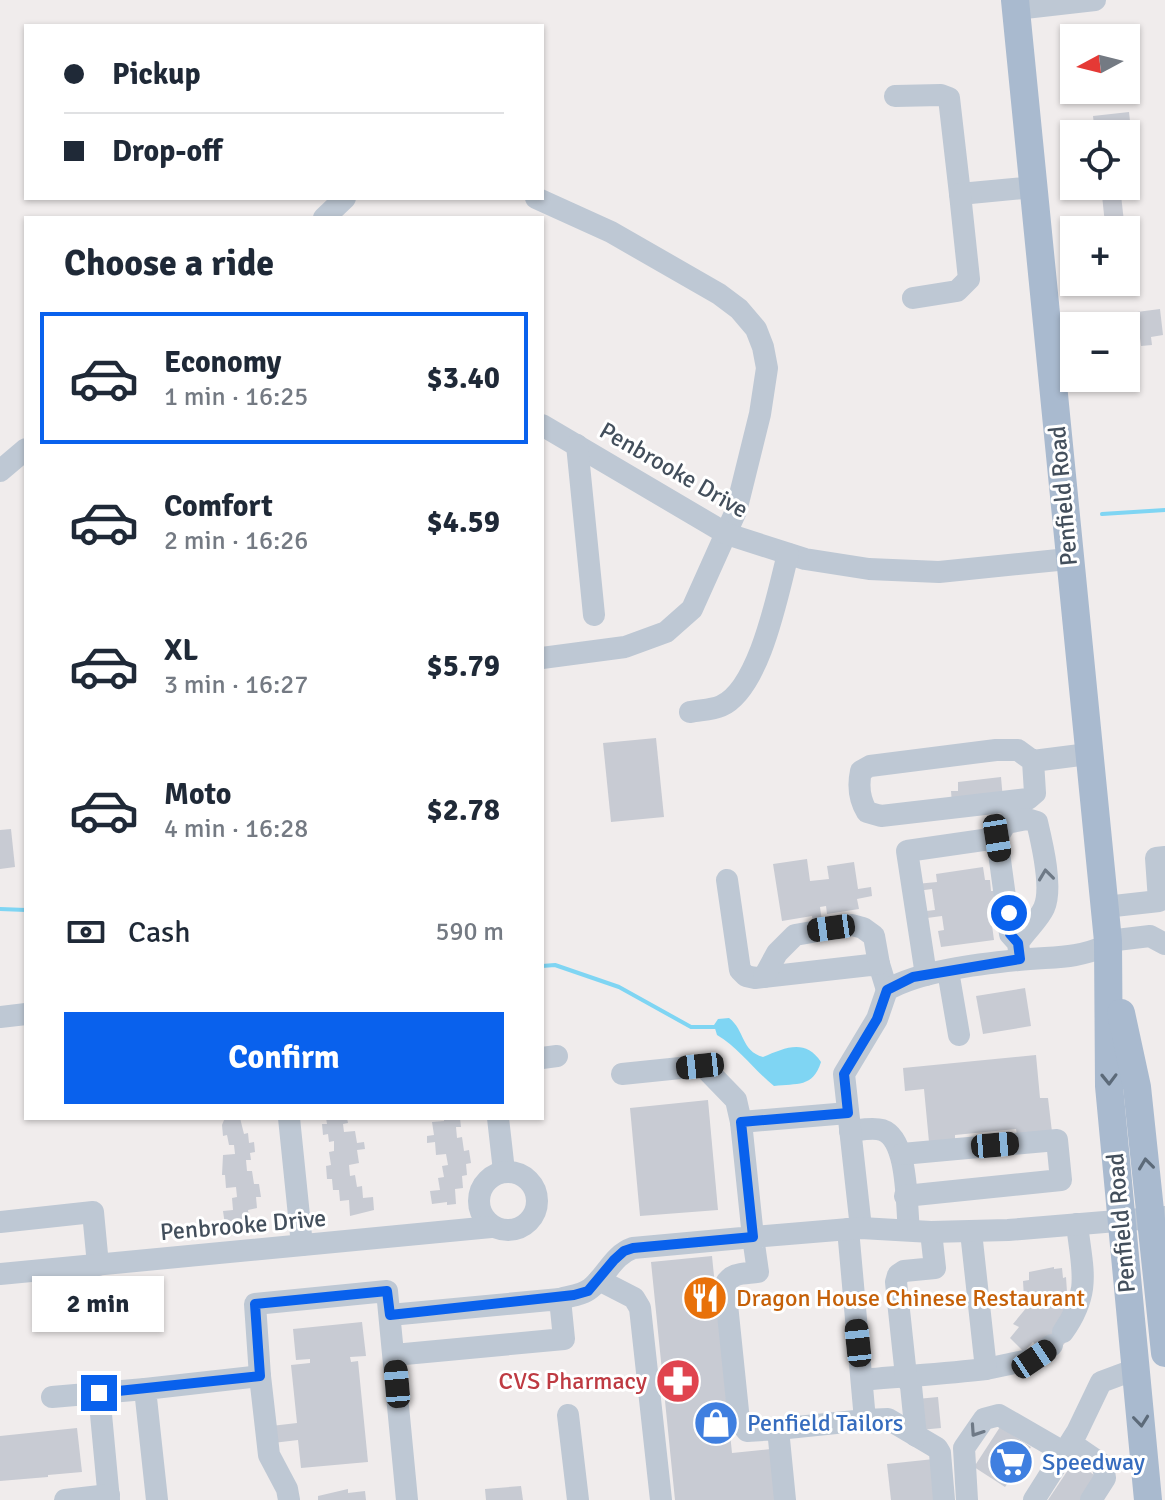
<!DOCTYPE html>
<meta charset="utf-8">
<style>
:root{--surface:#fff;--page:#f2f2f3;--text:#1f2937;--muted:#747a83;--line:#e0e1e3;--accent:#0961ed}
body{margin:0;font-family:Signika,sans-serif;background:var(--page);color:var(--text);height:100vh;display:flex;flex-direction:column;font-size:30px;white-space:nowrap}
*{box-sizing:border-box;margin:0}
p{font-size:26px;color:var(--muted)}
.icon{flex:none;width:44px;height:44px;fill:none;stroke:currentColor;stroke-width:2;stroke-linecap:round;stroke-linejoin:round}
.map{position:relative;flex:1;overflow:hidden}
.panel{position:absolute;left:24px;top:216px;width:520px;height:904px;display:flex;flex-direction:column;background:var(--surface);border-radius:0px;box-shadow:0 2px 6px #0004}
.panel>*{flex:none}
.hud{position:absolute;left:24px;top:24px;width:520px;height:176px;border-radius:0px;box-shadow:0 2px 6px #0004;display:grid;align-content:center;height:176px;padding:0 40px;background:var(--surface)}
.needle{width:52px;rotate:263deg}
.controls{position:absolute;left:1060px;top:24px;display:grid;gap:16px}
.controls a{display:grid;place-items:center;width:80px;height:80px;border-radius:0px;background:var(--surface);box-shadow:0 2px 6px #0004;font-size:40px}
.end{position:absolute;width:36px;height:36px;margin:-18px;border:10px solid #0961ed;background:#fff;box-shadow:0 0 0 4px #fff}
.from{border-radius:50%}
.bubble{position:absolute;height:56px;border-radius:0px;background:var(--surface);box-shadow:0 2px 6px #0004;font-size:26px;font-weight:700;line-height:56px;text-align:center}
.car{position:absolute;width:24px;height:48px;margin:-24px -12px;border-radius:10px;box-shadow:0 0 6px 2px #0007;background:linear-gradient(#222 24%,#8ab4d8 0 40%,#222 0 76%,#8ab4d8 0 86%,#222 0)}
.hud b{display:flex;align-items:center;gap:28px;height:76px;font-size:30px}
.hud b+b{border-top:2px solid var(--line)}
.hud i{width:20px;height:20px;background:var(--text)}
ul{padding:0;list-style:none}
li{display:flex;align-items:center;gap:24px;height:132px;margin:0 16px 12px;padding:0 24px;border:4px solid transparent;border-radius:0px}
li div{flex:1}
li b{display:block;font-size:30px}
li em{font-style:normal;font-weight:700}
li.selected{border-color:var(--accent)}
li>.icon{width:72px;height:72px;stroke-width:1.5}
h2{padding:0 40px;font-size:36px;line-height:96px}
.pay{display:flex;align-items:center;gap:20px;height:88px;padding:0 40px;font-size:30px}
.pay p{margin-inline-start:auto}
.button{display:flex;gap:16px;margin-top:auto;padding:16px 40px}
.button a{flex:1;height:92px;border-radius:0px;background:var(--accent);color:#fff;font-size:32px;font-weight:700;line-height:92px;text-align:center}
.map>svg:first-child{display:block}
.water{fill:#7fd5f3}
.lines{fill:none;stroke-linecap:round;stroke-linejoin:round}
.stream{stroke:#7fd5f3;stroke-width:4}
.building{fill:#c8cbd3}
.minor{stroke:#bec8d4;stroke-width:22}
.major{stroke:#a9bacf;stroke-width:28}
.oneway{stroke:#6e7986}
.oneway2{stroke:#5c6a79}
.route{stroke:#0961ed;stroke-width:10}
.labels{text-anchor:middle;stroke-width:6;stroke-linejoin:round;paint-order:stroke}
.street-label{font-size:24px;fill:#434f5c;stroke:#fff}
.food-label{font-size:24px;fill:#c56008;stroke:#fff;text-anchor:start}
.health-label{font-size:24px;fill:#be3a42;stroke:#fff;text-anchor:end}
.shop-label{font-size:24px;fill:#366cbe;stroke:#fff;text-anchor:start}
</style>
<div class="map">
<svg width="1165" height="1500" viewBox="0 0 1165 1500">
<rect width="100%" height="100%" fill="#f0ecec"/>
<path class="water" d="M729,1018C745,1030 741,1051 763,1057C785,1048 805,1038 821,1062C813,1088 797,1083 774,1086C754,1070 739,1048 717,1035L714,1025L718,1019Z"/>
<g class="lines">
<g class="stream">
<path d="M1102,514L1165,510"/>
<path d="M0,909L26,910"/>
<path d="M542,966L555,965L619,987L691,1027H718"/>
</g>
</g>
<g class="building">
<path d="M1129,112L1130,121L1124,122L1125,130H1122L1123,134H1095L1093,116Z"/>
<path d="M1101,186H1120L1124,222L1105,224Z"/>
<path d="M1126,253H1128L1131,282L1126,283Z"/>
<path d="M1160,309L1163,335L1151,337L1152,345L1141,346L1140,338L1126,339V326H1120V322L1138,320L1137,312Z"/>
<path d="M656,738L664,817L611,822L603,743Z"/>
<path d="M1001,777L1003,800L952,804L951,791H958V782Z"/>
<path d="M11,829L15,867L0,869V830Z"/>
<path d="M807,859L810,881L829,879L827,866L854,862L858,889L871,887L872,896L857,899L859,909L827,914L826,906L820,907L822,921L816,937L812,916L782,921L773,864Z"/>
<path d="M983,867L985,880H990L991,891H996L997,901L989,903L994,940L941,947L938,931L944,930L942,916L927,918L926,911L935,910L932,889L917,891L916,884L937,882L936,874Z"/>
<path d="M1025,988L1031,1026L983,1034L976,996Z"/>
<path d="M1036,1055L1040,1098H1048L1052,1132L1017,1135L1016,1129L955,1135V1139L929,1142L924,1089L905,1091L903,1068Z"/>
<path d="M708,1100L718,1210L640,1216L630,1108Z"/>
<path d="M240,1118L244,1134L248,1133L249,1143L254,1142L255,1152L250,1153L251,1160H246L247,1171H252L254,1184H259L261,1197H256L257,1208L248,1210L250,1224L225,1225L223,1211L233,1210L232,1198L237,1197L236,1187L226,1188L225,1175H222L223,1155L235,1154L234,1145H229L227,1135L223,1136L222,1125L224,1120Z"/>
<path d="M326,1118H347L348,1123L343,1124L344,1132L355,1131L357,1143L364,1142L365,1149L357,1150L359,1163L349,1165L350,1176L355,1175L357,1187L362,1186L363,1198L373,1197L374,1210L350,1216L349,1200L340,1201L339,1190H333L332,1179H327L326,1166L331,1165L329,1152L334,1151V1141L329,1142L328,1134L323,1135L322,1124H327Z"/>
<path d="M444,1118H460L461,1127H456L457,1138L462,1137L464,1151L469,1150L471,1163L466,1164L467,1175L462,1176L463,1188L455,1189L456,1204L447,1205V1202L432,1204L430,1191L440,1190L438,1178L444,1177L442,1166L448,1165L446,1154L436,1155L435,1142L427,1143V1136L434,1135L432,1122L444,1121Z"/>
<path d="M712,1256L732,1453L771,1449L776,1500H675L651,1262Z"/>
<path d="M1054,1267V1269L1062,1268L1063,1278L1066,1277L1067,1292L1065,1293L1070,1337L1058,1351L1037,1346L1033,1342L1024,1352L1010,1338L1019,1327L1013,1324L1032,1301V1297L1024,1298L1023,1281L1029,1280V1272Z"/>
<path d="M362,1322L366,1356L350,1357L351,1362L358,1361L368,1462L301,1468L298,1440L273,1443L271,1426L297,1423L291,1365L310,1363V1359L296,1360L293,1329Z"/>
<path d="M938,1397L941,1428L920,1430L917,1399Z"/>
<path d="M1000,1427L1031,1447L1023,1460L1025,1461L1005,1487L974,1467Z"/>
<path d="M77,1428L82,1472L48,1475V1477L0,1481V1436Z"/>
<path d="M934,1459L938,1500H891L887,1464Z"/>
<path d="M1074,1461L1097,1477L1082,1500H1048Z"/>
<path d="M521,1486L523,1500H486L485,1489Z"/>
<path d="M348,1489V1493L365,1491L366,1500H318V1496Z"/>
</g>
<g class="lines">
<g class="minor">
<path d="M1016,9L1095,0"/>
<path d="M895,96L941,95L949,98L960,194L1034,187"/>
<path d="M536,198L611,232L719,294L739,309L756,329L763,347L767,368L760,414L736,511L692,609L666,632L625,647L542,658"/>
<path d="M324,218L345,198"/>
<path d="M913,298L957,291L969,279L960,194"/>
<path d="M542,425L727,534L805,559L869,569L939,572L1068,559"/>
<path d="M577,445L594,615"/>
<path d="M0,471L26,449"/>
<path d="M690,712C699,710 712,710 721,706C760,689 778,592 788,554"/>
<path d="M1033,761L1035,793L1028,799L881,816L867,812C859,799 858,785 861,771L870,766L996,750H1018L1033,761L1088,754"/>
<path d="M727,880L740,970L746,976L755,978L879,964L887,990"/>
<path d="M1105,907L1159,901L1156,858L1165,857"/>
<path d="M1108,941L1150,936L1165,944"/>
<path d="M1018,943C1025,931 1038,921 1044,908C1053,888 1042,843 1037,822L1027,819L1006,823L997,838L1010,934L1018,943L1020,959"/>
<path d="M948,971L959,1035"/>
<path d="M926,975L907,851L997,838"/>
<path d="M764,977L777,953L795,935L852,925L863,928L874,936L879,964"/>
<path d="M0,1017L26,1014"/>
<path d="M542,1058L557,1056"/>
<path d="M289,1118L302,1245"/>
<path d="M498,1118L504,1171"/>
<path d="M741,1122L848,1113"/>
<path d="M850,1131C860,1130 873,1127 882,1130C909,1139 906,1206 909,1230"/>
<path d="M902,1154L1057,1140L1061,1180L905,1196"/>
<circle cx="508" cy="1201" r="29"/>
<path d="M0,1222L93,1212L98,1265"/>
<path d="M861,1228L844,1074L877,1019L887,990C919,971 980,964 1018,960C1054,956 1073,960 1108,945"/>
<path d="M0,1274L491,1227"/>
<path d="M599,1280L634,1298L640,1308L661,1500"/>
<path d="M560,1299C570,1296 583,1295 591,1288C607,1275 613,1255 633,1248L753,1237L741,1122L736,1100L705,1068L700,1066L622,1074"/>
<path d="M390,1315L560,1299L564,1339L394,1355"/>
<path d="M1063,1332C1092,1291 1082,1270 1077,1224"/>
<path d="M986,1369L1034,1359L1052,1345"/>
<path d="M260,1376L255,1304L387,1291L407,1500"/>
<path d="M862,1380C903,1376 944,1374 986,1369L971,1232"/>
<path d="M99,1393L109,1500"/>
<path d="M52,1397L145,1389"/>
<path d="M568,1415L578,1500"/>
<path d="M865,1420L888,1419L937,1448L940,1453L944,1500"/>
<path d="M778,1429L865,1420L848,1229"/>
<path d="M916,1436L911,1386L906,1376L896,1282L898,1275L904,1271L935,1268L931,1232"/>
<path d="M1071,1443L1103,1465L1105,1478L1091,1500"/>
<path d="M65,1500L109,1495"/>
<path d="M157,1500L145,1389L260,1376L269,1455L287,1489L289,1500"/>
<path d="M785,1500L778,1429L747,1431L739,1421L725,1285C731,1272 745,1274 758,1272L753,1237L861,1228L931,1232L1008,1230L1165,1217"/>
<path d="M967,1500L964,1448L984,1419L999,1415L1065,1453"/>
<path d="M1034,1500L1077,1432L1101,1382L1136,1369"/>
</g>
<g class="major">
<path d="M1015,0L1108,941L1109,1086L1148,1500"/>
<path d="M1121,1013L1137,1087L1165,1353"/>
</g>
</g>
<defs><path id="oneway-chevron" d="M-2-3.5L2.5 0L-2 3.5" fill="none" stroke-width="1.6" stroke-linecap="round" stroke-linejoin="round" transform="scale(2)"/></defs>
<g class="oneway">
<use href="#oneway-chevron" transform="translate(1046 875) rotate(-97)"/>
<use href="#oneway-chevron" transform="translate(976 1431) rotate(124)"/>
</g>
<g class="oneway2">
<use href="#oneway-chevron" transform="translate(1109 1079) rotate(89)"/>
<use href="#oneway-chevron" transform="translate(1146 1164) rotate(-97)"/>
<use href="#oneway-chevron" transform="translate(1141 1421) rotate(84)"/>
</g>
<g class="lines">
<path class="route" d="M99,1393L260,1376L255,1304L387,1291L390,1315L574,1295L588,1291L614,1260L624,1251L633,1248L753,1237L741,1122L848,1113L844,1074L877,1019L887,990L913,977L1020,959L1018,943L1010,934L1009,913"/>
</g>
<defs>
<g id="restaurant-disc" transform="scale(2.3)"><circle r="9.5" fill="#e8710a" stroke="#fff"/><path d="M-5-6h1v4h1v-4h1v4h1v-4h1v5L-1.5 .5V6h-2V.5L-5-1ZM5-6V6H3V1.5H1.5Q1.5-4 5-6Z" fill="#fff"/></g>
<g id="pharmacy-disc" transform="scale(2.3)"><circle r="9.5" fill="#e0444e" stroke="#fff"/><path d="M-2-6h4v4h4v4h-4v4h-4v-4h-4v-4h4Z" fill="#fff"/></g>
<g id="shop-disc" transform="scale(2.3)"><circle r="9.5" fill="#3f7fe0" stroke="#fff"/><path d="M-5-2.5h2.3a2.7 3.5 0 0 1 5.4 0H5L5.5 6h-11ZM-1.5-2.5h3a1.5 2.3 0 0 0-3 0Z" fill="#fff"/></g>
<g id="supermarket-disc" transform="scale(2.3)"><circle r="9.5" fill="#3f7fe0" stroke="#fff"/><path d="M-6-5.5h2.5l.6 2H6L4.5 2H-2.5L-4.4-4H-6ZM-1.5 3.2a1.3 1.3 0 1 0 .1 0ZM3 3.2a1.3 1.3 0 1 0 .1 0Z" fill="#fff"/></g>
</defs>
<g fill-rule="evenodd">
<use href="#restaurant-disc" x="705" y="1298"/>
<use href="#pharmacy-disc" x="678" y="1381"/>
<use href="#shop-disc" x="716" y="1423"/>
<use href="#supermarket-disc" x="1011" y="1462"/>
</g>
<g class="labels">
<g class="street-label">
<text transform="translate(674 470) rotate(30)" y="8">Penbrooke Drive</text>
<text transform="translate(1063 496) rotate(-95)" y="8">Penfield Road</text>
<text transform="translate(1121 1223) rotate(-95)" y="8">Penfield Road</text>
<text transform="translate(243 1225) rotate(-5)" y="8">Penbrooke Drive</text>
</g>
<g class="food-label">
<text x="736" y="1306">Dragon House Chinese Restaurant</text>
</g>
<g class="health-label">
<text x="647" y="1389">CVS Pharmacy</text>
</g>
<g class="shop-label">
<text x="747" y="1431">Penfield Tailors</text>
<text x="1042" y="1470">Speedway</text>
</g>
</g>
</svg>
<div class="controls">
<a><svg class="needle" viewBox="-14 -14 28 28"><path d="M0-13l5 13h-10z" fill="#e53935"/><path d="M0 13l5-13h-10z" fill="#747a83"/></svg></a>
<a><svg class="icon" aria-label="locate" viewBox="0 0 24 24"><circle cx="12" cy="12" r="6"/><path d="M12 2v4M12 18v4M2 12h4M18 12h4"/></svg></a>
<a>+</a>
<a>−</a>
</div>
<i class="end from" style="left:1009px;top:913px"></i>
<i class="end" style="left:99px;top:1393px"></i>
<div class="bubble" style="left:32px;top:1276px;width:132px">2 min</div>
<i class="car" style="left:997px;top:838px;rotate:171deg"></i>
<i class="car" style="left:831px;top:928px;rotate:262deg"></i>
<i class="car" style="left:700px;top:1066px;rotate:264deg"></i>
<i class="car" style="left:995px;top:1145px;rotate:85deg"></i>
<i class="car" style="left:858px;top:1343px;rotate:354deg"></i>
<i class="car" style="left:1034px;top:1359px;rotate:56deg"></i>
<i class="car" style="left:397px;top:1384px;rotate:355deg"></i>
<div class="hud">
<b><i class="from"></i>Pickup</b>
<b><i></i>Drop-off</b>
</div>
<section class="panel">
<h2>Choose a ride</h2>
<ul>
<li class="selected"><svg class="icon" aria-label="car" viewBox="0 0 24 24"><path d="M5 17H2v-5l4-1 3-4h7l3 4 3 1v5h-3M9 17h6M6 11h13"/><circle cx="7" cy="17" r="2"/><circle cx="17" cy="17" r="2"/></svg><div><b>Economy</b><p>1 min · 16:25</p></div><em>$3.40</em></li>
<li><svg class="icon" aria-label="car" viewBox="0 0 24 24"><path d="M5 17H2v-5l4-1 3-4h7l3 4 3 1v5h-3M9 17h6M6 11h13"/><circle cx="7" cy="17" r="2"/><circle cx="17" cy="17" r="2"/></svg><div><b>Comfort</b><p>2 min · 16:26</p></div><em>$4.59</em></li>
<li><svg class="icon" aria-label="car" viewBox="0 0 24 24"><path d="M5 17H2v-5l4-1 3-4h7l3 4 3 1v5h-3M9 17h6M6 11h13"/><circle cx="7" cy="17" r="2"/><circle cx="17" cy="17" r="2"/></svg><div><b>XL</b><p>3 min · 16:27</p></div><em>$5.79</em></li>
<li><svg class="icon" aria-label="car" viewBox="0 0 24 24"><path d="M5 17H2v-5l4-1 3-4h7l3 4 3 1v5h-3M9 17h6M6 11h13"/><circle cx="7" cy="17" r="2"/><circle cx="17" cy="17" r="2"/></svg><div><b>Moto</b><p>4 min · 16:28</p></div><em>$2.78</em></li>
</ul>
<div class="pay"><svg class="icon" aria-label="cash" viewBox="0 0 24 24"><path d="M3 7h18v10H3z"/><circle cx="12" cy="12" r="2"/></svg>Cash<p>590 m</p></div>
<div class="button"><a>Confirm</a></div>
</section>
</div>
